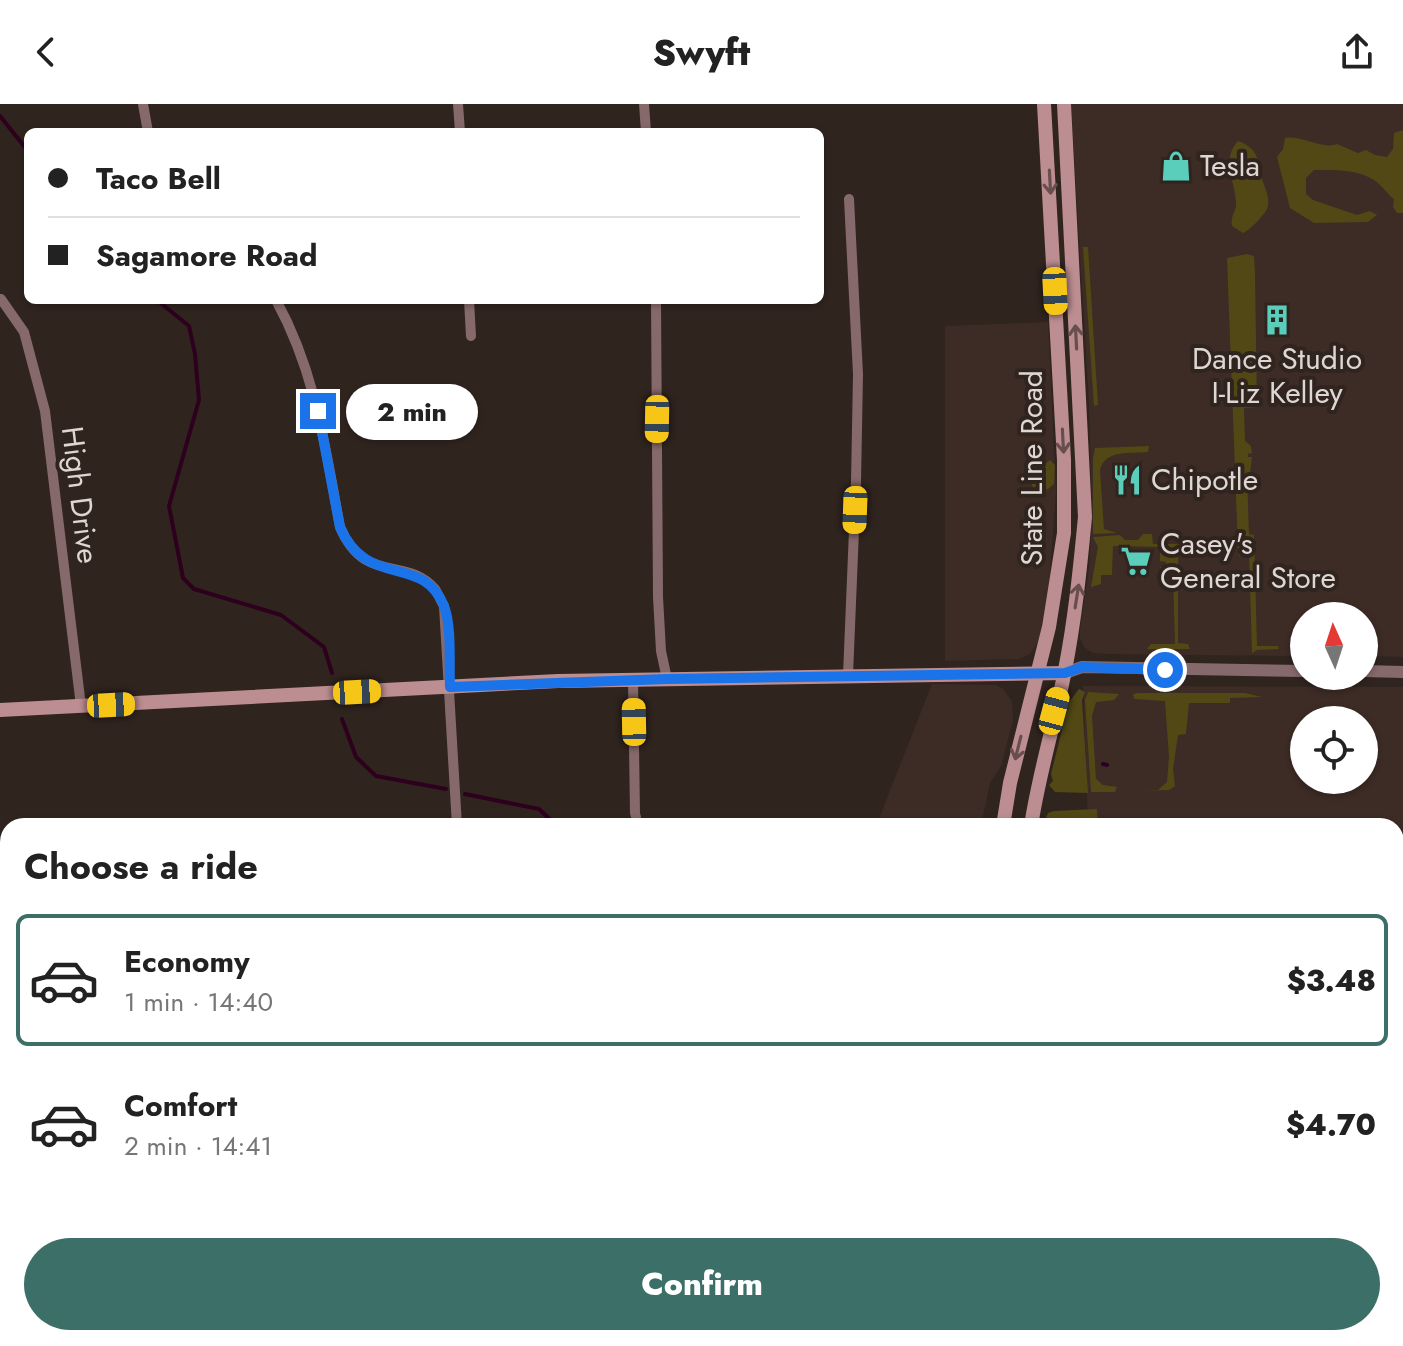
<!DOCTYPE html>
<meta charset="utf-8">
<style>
:root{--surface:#fff;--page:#f2f2f2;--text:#222;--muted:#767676;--line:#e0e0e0;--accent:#3c6f67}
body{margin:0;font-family:Jost,sans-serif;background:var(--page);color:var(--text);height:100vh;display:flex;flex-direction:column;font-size:30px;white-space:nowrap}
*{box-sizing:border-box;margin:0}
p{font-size:26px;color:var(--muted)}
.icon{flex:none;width:44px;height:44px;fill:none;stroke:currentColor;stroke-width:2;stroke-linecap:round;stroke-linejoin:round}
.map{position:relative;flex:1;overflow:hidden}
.sheet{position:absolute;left:0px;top:714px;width:1404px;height:528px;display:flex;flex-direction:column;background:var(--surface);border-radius:24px 24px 0 0;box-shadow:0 2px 6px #0004}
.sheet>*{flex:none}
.hud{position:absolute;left:24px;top:24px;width:800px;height:176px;border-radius:12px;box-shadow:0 2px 6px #0004;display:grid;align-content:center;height:176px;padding:0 24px;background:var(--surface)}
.needle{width:52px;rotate:357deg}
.controls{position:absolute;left:1290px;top:498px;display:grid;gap:16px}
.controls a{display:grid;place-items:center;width:88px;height:88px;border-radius:50%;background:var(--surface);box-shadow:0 2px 6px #0004;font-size:40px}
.end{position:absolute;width:36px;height:36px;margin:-18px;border:10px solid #1a73e8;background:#fff;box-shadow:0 0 0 4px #fff}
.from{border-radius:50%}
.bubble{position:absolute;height:56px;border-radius:28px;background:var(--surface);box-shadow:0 2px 6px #0004;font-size:26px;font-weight:800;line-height:56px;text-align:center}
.car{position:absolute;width:24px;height:48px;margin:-24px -12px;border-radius:10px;box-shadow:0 0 6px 2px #0007;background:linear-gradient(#f5c518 24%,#345 0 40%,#f5c518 0 76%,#345 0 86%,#f5c518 0)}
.hud b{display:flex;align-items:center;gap:28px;height:76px;font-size:30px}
.hud b+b{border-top:2px solid var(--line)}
.hud i{width:20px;height:20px;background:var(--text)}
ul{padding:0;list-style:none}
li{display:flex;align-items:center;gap:24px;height:132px;margin:0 16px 12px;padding:0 8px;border:4px solid transparent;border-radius:12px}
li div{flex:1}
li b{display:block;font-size:30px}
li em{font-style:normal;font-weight:800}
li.active{border-color:var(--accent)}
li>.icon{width:72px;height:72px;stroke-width:1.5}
h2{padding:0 24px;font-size:36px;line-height:96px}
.action{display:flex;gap:16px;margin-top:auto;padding:16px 24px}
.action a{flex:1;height:92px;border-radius:48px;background:var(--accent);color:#fff;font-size:32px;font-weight:800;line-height:92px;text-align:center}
header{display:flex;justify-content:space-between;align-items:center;height:104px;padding:0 24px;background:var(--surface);font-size:36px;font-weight:800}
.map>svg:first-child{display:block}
.built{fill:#3d2b25;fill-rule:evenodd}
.green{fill:#524815}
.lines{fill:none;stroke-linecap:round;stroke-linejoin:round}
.stream{stroke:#2d001d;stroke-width:4}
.river{stroke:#2d001d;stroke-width:22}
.minor{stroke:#86696b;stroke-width:10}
.tertiary{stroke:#86696b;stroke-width:12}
.secondary{stroke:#bd8e91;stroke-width:14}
.oneway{stroke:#684e4d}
.route{stroke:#1a73e8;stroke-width:10}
.labels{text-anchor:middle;stroke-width:8;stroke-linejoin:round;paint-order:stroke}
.poi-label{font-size:30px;fill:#ded6d3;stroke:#30241f;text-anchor:start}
.street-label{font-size:30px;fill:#ded6d3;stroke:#30241f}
</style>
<header><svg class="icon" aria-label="back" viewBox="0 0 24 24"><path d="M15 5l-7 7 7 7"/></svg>Swyft<svg class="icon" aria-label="share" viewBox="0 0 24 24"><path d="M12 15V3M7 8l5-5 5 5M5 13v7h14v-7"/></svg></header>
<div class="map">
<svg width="1403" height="1242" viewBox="0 0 1403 1242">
<rect width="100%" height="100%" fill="#30241f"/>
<g class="built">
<path d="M1071,0H1403V553L1364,552V512H1304V552L1104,550L1093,549L1084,543L1080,534V525L1089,465L1092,409L1089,299Z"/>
<path d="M1048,218L1056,388L1049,481L1039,537L1030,550L1019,555L945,557V222Z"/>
<path d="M932,580L996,581L1003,585L1012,597L1013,616L1001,662L990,679L981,722H876Z"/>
<path d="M1083,582L1403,583V779L1396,780V722H1088ZM1304,616H1364V676H1304Z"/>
<path d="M1403,933V1242H1239L1240,1234H1396V935Z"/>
<path d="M575,1234H830L811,1242H573Z"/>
</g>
<g class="green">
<path d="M1403,26V109H1397L1393,103L1394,95C1387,90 1382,81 1374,76C1357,65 1334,66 1314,66L1306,74V90L1313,96L1357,111L1370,107L1377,111L1368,118L1314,119L1290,104L1277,53L1283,45L1285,34C1303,31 1321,46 1337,40L1358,49L1366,46L1375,51L1387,53L1393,45L1394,29Z"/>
<path d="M1238,37C1257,44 1258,54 1261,71C1263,81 1270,91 1268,102C1267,109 1249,127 1243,129L1232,122C1230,111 1237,107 1236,98C1235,77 1221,55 1238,37Z"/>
<path d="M1083,143H1088L1098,301L1094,302Z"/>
<path d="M1247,150L1254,152L1255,169L1257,303L1244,304L1245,337L1251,342L1252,349L1248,350V353H1252L1250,369L1247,370L1249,430L1254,431L1257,542H1278L1279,545L1257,546L1252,549L1249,447L1239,452L1238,444L1227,154Z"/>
<path d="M1149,342L1148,348C1131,350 1105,345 1100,366L1104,425L1117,429L1093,430V354L1095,344Z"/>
<path d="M1050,356L1055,361L1054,380L1048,385H1034L1030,377L1032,360L1037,357L1046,359Z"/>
<path d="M1143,430H1152L1153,440H1204V435L1214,441L1218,436L1220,439L1219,444L1178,445V539L1188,540L1190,545H1147L1151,540H1175L1173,467L1160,469V463H1166V458L1160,457V443L1113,442L1112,471H1101V480L1091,483L1098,443L1093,433L1120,431L1125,436H1138Z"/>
<path d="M1079,585L1085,588L1082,596L1088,689L1055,688L1049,681L1053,677L1051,670L1069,598Z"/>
<path d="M1088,588L1119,590L1114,596L1096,598L1092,612L1096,675L1103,681L1117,683L1115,688H1091L1085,596Z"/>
<path d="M1138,589H1245L1262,593L1230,594V599H1189L1186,630L1178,631L1173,665L1175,682L1169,686L1136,687L1158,686L1167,678L1169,653L1165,597L1134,595L1133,590Z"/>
<path d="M1097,705L1098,722H1043L1048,709L1054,707Z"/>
</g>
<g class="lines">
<g class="stream">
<path d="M0,12L28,47"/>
<path d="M157,196L189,222L195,250L199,296L169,402L183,474L194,485L281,511L324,543L332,569"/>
<path d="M342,615L356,653L376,672L446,685"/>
<path d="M1103,660L1107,661"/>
<path d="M465,690L539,705L557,722"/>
</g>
<g class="river">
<path d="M1396,839L1403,841"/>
<path d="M1140,1242L1163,1234"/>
</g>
<g class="minor">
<path d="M143,0L148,28"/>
<path d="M458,0L460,28"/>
<path d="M644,0L646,28"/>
<path d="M1,195L24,228L45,307L81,602"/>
<path d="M276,196C316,269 325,343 340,423C365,482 406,451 435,485C438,490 441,497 444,502L457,722"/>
<path d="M469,196L471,232"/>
<path d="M656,196L658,493L661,547L667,575"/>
<path d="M848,571L856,378L858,270L849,95"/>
<path d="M633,575L635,709L638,722"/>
<path d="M0,818L8,817"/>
<path d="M1396,1011L1403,1006"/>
<path d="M103,1234L104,1242"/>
<path d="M485,1242L487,1234"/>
<path d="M835,1242L854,1234"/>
<path d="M1291,1242L1292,1234"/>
</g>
<g class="tertiary">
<path d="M1364,567L1403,568"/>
<path d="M1065,569L1082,563L1304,567"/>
</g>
<g class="secondary">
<path d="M0,606L558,577L1065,569"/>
<path d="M1003,722L1010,679L1049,523L1064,429V356L1044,0"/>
<path d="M1031,722C1039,669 1055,618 1065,566C1075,515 1080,465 1085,413L1064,0"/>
<path d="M1072,1234L1074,1242"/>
<path d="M1119,1234L1121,1242"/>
</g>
</g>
<defs><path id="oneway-shaft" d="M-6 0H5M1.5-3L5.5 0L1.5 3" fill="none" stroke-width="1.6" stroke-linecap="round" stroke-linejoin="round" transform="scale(2)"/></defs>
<g class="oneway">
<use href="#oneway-shaft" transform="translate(1050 78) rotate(87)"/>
<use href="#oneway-shaft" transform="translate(1076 233) rotate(-93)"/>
<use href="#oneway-shaft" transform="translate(1063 337) rotate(87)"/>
<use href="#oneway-shaft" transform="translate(1077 492) rotate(-81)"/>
<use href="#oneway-shaft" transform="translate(1018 644) rotate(104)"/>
</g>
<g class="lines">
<path class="route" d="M318,307L340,423C367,486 423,449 444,502C452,522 449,560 450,583L667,575L1065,569L1082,563L1165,566"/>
</g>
<defs>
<g id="shop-bare" transform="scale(2.4)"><path d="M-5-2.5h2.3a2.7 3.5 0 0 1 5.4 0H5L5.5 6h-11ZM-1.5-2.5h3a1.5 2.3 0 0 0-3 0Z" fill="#5bcebb" stroke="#30241f" stroke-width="2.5" paint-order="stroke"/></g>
<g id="building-bare" transform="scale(2.4)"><path d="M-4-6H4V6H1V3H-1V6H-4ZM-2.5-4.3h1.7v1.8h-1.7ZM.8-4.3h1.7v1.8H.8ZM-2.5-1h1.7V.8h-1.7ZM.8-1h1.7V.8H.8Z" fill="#5bcebb" stroke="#30241f" stroke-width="2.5" paint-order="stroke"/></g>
<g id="restaurant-bare" transform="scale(2.4)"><path d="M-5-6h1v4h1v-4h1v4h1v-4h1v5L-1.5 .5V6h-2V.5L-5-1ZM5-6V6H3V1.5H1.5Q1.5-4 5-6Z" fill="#5bcebb" stroke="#30241f" stroke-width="2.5" paint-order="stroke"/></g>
<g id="supermarket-bare" transform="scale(2.4)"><path d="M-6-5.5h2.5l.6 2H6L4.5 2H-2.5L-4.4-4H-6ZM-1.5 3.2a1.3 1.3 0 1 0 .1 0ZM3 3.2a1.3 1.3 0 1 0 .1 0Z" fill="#5bcebb" stroke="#30241f" stroke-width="2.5" paint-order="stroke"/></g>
</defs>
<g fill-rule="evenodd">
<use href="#shop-bare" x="1176" y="62"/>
<use href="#building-bare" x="1277" y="216"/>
<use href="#restaurant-bare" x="1127" y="376"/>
<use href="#supermarket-bare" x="1136" y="457"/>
</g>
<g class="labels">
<g class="poi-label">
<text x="1200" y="72">Tesla</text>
<text x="1277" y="265" text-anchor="middle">Dance Studio<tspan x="1277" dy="34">I-Liz Kelley</tspan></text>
<text x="1151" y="386">Chipotle</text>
<text x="1160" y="450">Casey's<tspan x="1160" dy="34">General Store</tspan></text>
</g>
<g class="street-label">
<text transform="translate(1032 364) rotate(-90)" y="10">State Line Road</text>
<text transform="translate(80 391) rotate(83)" y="10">High Drive</text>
</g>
</g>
</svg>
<div class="controls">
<a><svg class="needle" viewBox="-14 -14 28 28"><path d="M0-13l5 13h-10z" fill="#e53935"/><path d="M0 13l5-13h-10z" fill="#767676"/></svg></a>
<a><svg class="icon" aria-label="locate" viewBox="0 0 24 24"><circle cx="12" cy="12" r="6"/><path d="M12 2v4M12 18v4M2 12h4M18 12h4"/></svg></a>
</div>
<i class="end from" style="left:1165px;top:566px"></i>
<i class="end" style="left:318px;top:307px"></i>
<div class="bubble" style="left:346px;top:280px;width:132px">2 min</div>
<i class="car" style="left:1055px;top:187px;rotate:177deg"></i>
<i class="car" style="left:657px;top:315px;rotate:181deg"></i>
<i class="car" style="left:855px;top:406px;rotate:182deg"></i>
<i class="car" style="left:357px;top:588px;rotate:87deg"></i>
<i class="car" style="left:111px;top:601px;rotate:87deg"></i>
<i class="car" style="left:1054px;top:607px;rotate:15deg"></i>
<i class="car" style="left:634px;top:618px;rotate:359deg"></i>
<div class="hud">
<b><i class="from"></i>Taco Bell</b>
<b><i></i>Sagamore Road</b>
</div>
<section class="sheet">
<h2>Choose a ride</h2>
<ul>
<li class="active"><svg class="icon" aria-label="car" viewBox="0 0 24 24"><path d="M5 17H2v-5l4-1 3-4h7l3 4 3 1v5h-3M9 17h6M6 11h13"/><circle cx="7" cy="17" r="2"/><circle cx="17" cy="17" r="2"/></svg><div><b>Economy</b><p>1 min · 14:40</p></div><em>$3.48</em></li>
<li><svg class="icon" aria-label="car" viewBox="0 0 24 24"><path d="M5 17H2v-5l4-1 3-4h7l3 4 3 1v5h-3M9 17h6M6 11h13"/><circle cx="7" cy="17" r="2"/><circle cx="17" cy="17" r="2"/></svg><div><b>Comfort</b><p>2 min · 14:41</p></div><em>$4.70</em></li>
</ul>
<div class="action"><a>Confirm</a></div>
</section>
</div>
